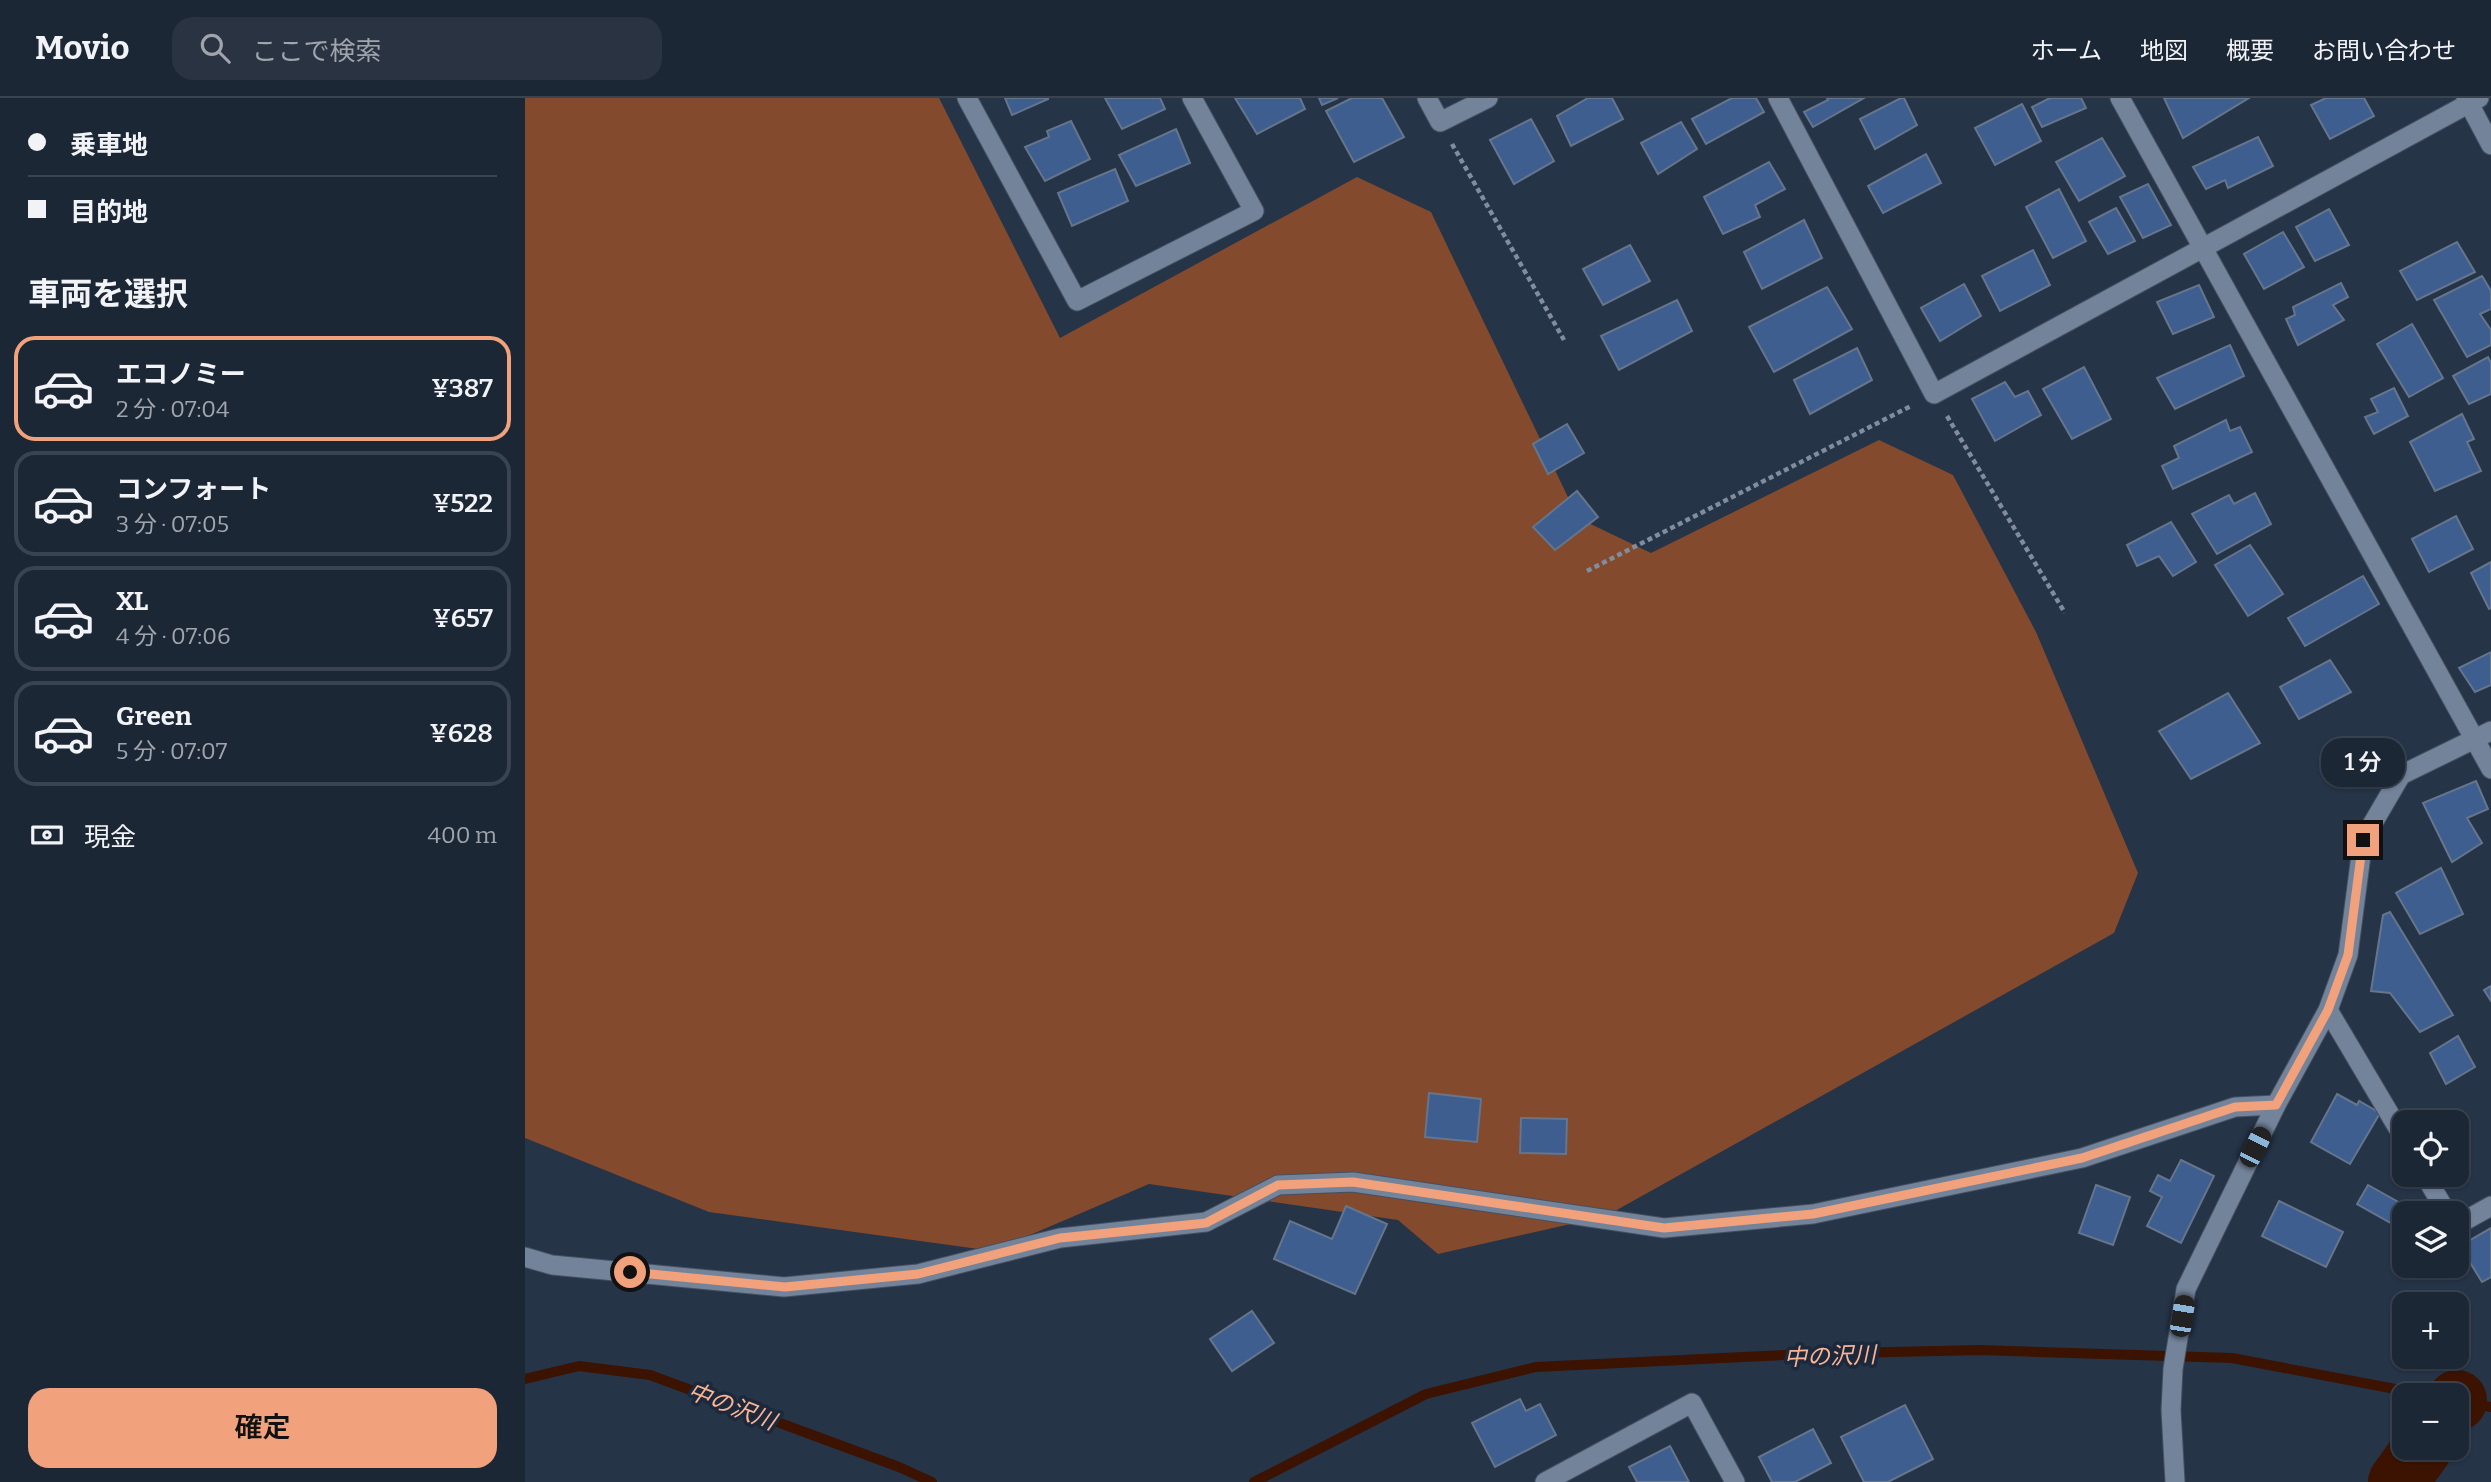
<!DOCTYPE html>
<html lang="ja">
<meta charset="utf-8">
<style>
:root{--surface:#1c2736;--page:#293342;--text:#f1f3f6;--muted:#a0a5ad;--line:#3a4451;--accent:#f1a17b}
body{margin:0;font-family:Bitter,"Noto Sans JP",serif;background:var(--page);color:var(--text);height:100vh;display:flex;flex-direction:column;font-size:26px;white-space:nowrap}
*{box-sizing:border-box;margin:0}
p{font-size:23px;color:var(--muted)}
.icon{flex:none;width:38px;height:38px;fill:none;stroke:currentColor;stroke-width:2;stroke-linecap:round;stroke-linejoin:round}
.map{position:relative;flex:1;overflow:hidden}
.drawer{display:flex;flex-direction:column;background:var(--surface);width:525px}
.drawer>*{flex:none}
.hud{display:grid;align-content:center;height:154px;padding:0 28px;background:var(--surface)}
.tools{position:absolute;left:1867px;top:1012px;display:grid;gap:14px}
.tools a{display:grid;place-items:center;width:77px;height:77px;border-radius:14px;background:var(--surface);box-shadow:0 2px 5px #0004,0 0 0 2px var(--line);font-size:35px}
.end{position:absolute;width:32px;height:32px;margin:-16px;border:9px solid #f1a17b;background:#111;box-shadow:0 0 0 4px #111}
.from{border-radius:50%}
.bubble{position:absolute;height:49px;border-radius:21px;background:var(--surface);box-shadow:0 2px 5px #0004,0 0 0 2px var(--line);font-size:23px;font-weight:600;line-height:49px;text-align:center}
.car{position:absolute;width:21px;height:42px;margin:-21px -10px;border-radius:9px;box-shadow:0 0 5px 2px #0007;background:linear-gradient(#222 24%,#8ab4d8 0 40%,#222 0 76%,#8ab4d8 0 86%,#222 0)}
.hud b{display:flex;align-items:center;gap:24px;height:66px;font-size:26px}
.hud b+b{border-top:2px solid var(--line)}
.hud i{width:18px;height:18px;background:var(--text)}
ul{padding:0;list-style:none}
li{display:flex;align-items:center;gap:21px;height:105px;margin:0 14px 10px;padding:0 14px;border:4px solid var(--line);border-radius:21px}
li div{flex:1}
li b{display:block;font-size:26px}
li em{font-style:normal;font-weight:600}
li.selected{border-color:var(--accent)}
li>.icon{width:63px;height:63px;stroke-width:1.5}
h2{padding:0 28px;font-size:32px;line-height:84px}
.pay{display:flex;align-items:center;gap:18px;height:77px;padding:0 28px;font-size:26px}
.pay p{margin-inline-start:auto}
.cta{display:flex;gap:14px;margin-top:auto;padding:14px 28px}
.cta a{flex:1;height:80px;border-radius:21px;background:var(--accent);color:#111;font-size:28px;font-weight:600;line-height:80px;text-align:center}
header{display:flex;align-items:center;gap:42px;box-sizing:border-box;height:98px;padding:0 35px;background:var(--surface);border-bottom:2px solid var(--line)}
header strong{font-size:33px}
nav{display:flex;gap:38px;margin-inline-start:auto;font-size:24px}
.search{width:490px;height:63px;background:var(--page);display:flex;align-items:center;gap:18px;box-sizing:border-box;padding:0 24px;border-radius:21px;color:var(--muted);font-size:26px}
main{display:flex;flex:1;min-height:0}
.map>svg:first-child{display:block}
.forest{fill:#844a2d}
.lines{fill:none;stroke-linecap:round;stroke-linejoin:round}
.stream{stroke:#3b1300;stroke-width:10}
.river{stroke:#3b1300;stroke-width:60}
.building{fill:#3d5e8f;stroke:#65758c;stroke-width:2}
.minor-casing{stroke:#445061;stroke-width:21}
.path{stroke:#818d9d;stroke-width:4.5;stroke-dasharray:5 3.5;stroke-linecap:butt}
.minor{stroke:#73839a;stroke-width:19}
.route{stroke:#f1a17b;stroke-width:9}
.labels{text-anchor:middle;stroke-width:7;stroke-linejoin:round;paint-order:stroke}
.water-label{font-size:23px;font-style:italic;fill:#fcb593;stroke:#1c293d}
</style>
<header>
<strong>Movio</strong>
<div class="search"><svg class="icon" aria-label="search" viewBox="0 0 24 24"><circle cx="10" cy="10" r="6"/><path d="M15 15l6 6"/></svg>ここで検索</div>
<nav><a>ホーム</a><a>地図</a><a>概要</a><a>お問い合わせ</a></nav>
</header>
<main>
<section class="drawer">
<div class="hud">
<b><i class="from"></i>乗車地</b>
<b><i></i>目的地</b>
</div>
<h2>車両を選択</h2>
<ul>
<li class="selected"><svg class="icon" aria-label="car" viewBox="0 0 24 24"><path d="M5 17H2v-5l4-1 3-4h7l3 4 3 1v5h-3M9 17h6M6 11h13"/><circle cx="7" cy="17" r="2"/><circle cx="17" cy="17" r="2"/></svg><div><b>エコノミー</b><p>2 分 · 07:04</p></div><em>¥387</em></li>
<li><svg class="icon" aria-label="car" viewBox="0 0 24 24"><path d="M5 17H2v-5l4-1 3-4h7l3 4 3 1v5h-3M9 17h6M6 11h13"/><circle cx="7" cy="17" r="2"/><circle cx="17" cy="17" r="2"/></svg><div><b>コンフォート</b><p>3 分 · 07:05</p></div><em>¥522</em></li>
<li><svg class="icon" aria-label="car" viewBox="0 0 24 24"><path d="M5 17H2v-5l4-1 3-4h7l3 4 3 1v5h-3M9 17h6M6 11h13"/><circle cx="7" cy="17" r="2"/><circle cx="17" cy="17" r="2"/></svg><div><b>XL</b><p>4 分 · 07:06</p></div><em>¥657</em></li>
<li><svg class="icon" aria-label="car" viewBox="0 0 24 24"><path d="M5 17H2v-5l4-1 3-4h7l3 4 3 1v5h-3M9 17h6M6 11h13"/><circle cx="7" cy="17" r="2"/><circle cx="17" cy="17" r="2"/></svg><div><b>Green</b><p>5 分 · 07:07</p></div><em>¥628</em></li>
</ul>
<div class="pay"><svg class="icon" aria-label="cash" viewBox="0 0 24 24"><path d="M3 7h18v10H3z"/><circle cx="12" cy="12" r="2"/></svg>現金<p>400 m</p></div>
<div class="cta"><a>確定</a></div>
</section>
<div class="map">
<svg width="1966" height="1384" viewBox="0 0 1966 1384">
<rect width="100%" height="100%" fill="#263448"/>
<path class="forest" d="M0,0H414L535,240L832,79L906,114L1053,420L1126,455L1354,342L1428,377L1511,534L1613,775L1589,835L1081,1118L913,1156L873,1122L624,1086L468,1153L184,1114L0,1040Z"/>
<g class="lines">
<g class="stream">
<path d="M0,1281L54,1268L125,1277L374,1369L407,1384"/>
<path d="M1932,1302L1966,1309"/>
<path d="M729,1384L901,1296L1011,1269L1279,1256L1455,1252L1707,1260L1902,1297"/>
</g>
<g class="river">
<path d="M1932,1303V1302"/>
<path d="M1873,1384L1898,1349"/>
</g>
</g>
<g class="building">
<path d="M480,0H523V1L487,17Z"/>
<path d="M580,0H635L640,11L597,31Z"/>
<path d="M710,0H775L780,11L732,36Z"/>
<path d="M794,0H813L797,7Z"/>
<path d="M827,0H857L879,39L829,64L801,13Z"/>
<path d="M1063,0H1087L1098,21L1046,48L1032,18Z"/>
<path d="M1207,0H1231L1239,14L1181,46L1167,21Z"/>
<path d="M1302,0H1339L1288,29L1279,14L1303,2Z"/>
<path d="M1376,0H1379L1392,27L1350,51L1335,21Z"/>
<path d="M1525,0H1556L1561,10L1517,29L1507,9Z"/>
<path d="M1639,0H1724L1658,40Z"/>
<path d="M1801,0H1839L1849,18L1805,41L1786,7Z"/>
<path d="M1497,6L1516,43L1470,67L1450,30Z"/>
<path d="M1006,21L1029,63L989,86L965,42Z"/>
<path d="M546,23L565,61L520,83L500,49L524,39L522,33Z"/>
<path d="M1156,24L1172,51L1133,76L1116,45Z"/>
<path d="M651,31L665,65L611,88L594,57Z"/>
<path d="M1733,39L1748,68L1703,90L1700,82L1681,91L1668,69Z"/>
<path d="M1577,40L1600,78L1554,103L1531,64Z"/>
<path d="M1401,56L1416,85L1358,115L1343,88Z"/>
<path d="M1244,64L1260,91L1230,107L1235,119L1198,136L1179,99Z"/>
<path d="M590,71L603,103L547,128L533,95Z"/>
<path d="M1623,86L1646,127L1618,140L1595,99Z"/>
<path d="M1534,91L1561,143L1528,160L1501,109Z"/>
<path d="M1591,110L1610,143L1583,156L1564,124Z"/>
<path d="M1804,111L1824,147L1790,163L1771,129Z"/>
<path d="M1279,122L1297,160L1237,191L1219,154Z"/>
<path d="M1758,134L1779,169L1739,191L1719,156Z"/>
<path d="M1932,144L1950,174L1892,202L1875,173Z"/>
<path d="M1105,147L1125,183L1078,207L1058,171Z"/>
<path d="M1508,152L1525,187L1475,213L1457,178Z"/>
<path d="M1957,178L1966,193V211L1955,216L1966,232V247L1942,259L1909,202Z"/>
<path d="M1816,185L1823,199L1808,207L1819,222L1773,247L1761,221L1770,217L1768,209Z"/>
<path d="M1439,186L1456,218L1415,243L1396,210Z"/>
<path d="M1674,187L1689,219L1648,236L1632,204Z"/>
<path d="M1302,189L1327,231L1249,274L1224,229Z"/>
<path d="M1152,202L1167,233L1094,272L1076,238Z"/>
<path d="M1887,226L1918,280L1884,299L1852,246Z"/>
<path d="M1705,247L1719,278L1650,311L1632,280Z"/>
<path d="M1332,250L1347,282L1285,316L1269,282Z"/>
<path d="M1963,259L1966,265V296L1944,306L1928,278Z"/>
<path d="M1559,269L1586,321L1547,341L1518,291Z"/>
<path d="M1480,284L1490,299L1503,293L1516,317L1470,343L1447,301Z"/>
<path d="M1869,290L1883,318L1849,336L1840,319L1853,314L1846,301Z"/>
<path d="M1937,316L1949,341L1942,344L1956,373L1910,393L1885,344Z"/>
<path d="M1701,322L1705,333L1715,329L1727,354L1648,391L1637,368L1654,360L1649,348Z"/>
<path d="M1042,326L1059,355L1023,376L1008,346Z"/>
<path d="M1052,393L1073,419L1030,452L1008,429Z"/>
<path d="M1730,395L1746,426L1692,456L1667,416L1704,397L1709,406Z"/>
<path d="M1931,418L1948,451L1904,474L1887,441Z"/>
<path d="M1646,424L1671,464L1648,478L1634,458L1612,468L1602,447Z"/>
<path d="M1725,447L1758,496L1723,518L1690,467Z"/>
<path d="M1966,464V510L1964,511L1946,475Z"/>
<path d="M1838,478L1854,506L1780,548L1763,520Z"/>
<path d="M1966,554V587L1950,594L1934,570Z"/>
<path d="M1805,562L1826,594L1774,621L1755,589Z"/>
<path d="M1703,595L1735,645L1666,681L1634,633Z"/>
<path d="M1951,683L1963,711L1942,720L1957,745L1927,764L1898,705Z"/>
<path d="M1916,770L1938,816L1895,836L1871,795Z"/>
<path d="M1865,814L1928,917L1895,934L1865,895L1846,893L1858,817Z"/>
<path d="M1966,888V903L1959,892Z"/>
<path d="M1933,938L1950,969L1921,986L1905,955Z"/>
<path d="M904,995L956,1001L952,1044L900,1039Z"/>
<path d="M1812,996L1832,1007L1834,1003L1855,1015L1825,1066L1786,1044Z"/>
<path d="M996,1020L1042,1021L1041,1056L995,1055Z"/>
<path d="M1656,1062L1689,1078L1656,1145L1622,1128L1637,1099L1625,1093L1633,1077L1645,1083Z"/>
<path d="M1571,1087L1605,1099L1588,1147L1554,1135Z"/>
<path d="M1843,1087L1893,1115H1880V1133L1832,1106Z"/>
<path d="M1754,1103L1818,1134L1801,1169L1737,1138Z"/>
<path d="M821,1108L862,1126L830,1196L749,1161L765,1123L807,1141Z"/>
<path d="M1966,1130V1179L1957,1184L1935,1148Z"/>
<path d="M727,1213L749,1245L707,1273L685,1241Z"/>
<path d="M995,1301L1001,1313L1015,1306L1031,1337L970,1369L947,1325Z"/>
<path d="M1380,1307L1408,1361L1363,1384H1339L1316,1339Z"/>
<path d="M1288,1331L1306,1365L1270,1384H1247L1234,1359Z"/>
<path d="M1145,1348L1164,1384H1112L1104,1369Z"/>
</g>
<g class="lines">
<g class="minor-casing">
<g id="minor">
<path d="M442,0L552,203L729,113L667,0"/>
<path d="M902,0L915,24L963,0"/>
<path d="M1253,0L1409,296L1954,0"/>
<path d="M1595,0L1966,671"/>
<path d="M1941,0L1966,47"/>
<path d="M1803,912L1880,1042"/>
<path d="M1899,1076L1922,1115"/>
<path d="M1932,1127L1966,1108"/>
<path d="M0,1159L27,1167L259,1189L393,1176L535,1140L681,1124L753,1087L828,1084L1139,1130L1288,1116L1557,1060L1710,1009L1751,1007"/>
<path d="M1020,1384L1167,1305L1210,1384"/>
<path d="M1650,1384L1646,1312L1648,1271L1661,1191L1751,1007L1803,912L1823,857L1838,742L1876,677L1966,633"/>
</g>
</g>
<g class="path">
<path d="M927,46L1039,242"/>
<path d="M1422,318L1540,515"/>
<path d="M1062,473L1386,308"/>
</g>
<use href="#minor" class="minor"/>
</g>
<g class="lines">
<path class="route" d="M105,1174L260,1189L393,1176L535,1140L681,1125L753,1087L828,1084L1139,1130L1288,1116L1557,1060L1710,1009L1751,1007L1803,912L1823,857L1838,742"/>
</g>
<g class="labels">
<g class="water-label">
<text transform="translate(1305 1258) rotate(-2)" y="8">中の沢川</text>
<text transform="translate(207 1308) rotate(21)" y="8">中の沢川</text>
</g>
</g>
</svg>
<div class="tools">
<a><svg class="icon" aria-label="locate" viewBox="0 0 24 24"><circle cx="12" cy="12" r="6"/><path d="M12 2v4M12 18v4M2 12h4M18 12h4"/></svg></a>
<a><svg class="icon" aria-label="layers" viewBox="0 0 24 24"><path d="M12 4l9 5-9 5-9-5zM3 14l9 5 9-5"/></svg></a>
<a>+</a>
<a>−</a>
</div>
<i class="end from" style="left:105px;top:1174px"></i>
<i class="end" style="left:1838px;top:742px"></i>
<div class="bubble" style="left:1796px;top:640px;width:84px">1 分</div>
<i class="car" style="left:1730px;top:1049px;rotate:27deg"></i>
<i class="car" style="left:1657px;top:1218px;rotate:9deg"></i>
</div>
</main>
